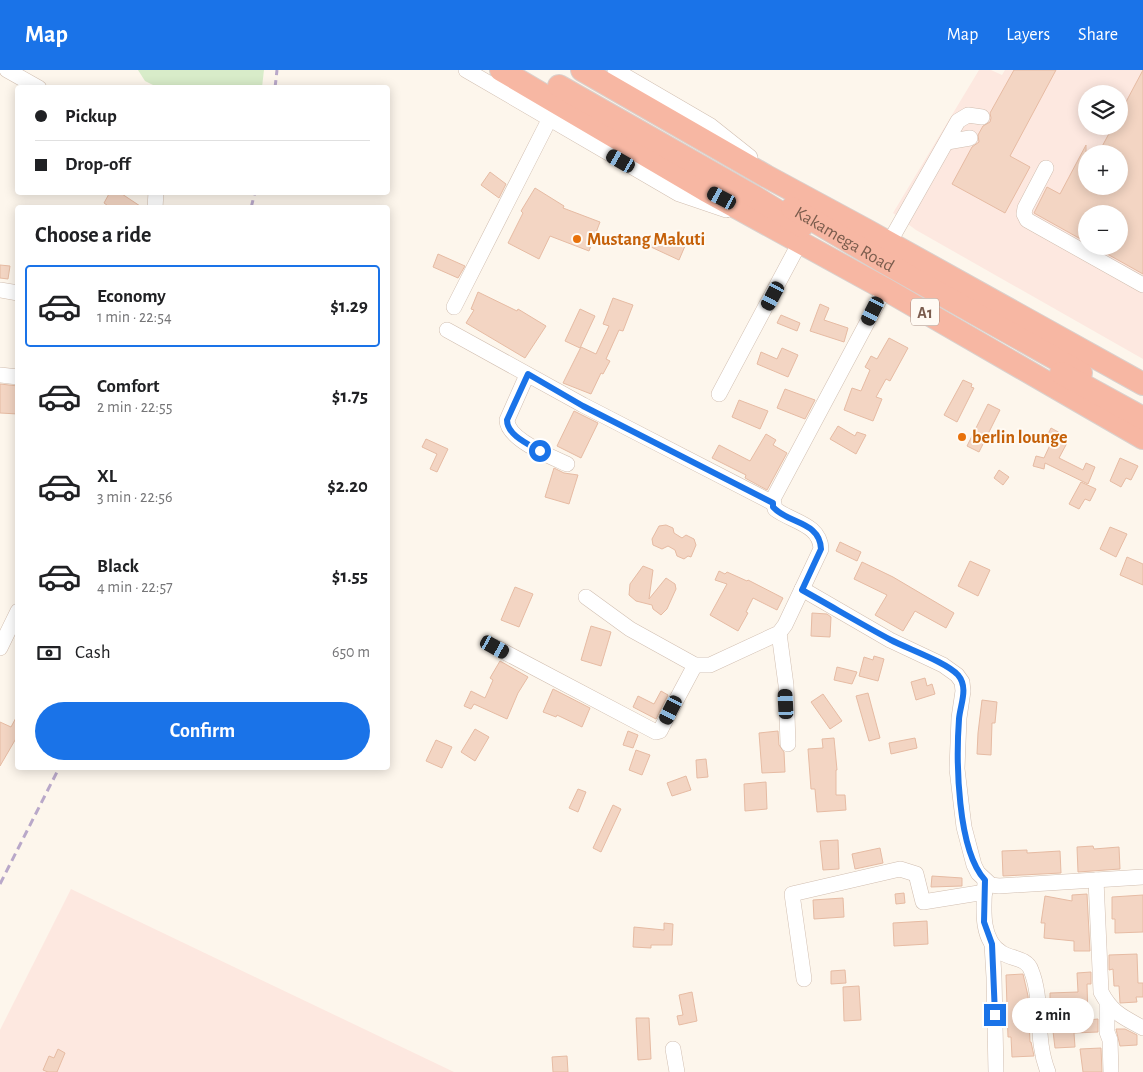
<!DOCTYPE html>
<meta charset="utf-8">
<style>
:root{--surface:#fff;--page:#f6f6f6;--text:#202124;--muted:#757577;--line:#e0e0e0;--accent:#1a73e8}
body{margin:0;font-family:"Alegreya Sans",sans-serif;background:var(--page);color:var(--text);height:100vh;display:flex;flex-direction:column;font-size:19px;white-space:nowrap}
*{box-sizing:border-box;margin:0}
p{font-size:16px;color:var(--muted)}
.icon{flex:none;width:28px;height:28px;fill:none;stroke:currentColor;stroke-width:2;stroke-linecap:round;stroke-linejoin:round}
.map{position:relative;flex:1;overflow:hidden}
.side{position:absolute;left:15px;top:135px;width:375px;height:565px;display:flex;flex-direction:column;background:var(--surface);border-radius:5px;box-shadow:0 2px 12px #0003}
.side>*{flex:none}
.guide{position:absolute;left:15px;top:15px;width:375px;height:110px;border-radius:5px;box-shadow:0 2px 12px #0003;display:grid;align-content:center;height:110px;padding:0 20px;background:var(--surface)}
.tools{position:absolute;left:1078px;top:15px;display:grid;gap:10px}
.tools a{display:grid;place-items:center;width:50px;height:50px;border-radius:50%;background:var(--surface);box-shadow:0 2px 12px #0003;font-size:25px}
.end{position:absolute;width:22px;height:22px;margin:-11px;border:6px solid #1a73e8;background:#fff;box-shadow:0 0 0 2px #fff}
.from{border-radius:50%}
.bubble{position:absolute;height:35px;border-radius:18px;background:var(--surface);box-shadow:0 2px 12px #0003;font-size:16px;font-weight:600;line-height:35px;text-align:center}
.car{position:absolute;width:15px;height:30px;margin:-15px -8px;border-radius:6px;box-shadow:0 0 4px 1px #0007;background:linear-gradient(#222 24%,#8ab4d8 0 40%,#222 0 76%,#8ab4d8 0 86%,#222 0)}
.guide b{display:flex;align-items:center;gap:18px;height:48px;font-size:19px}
.guide b+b{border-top:1px solid var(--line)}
.guide i{width:12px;height:12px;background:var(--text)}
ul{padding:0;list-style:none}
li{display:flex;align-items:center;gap:15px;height:82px;margin:0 10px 8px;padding:0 10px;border:2px solid transparent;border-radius:5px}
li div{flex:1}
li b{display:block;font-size:19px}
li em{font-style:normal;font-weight:600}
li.on{border-color:var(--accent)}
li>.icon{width:45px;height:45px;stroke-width:1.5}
h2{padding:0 20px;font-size:22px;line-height:60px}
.pay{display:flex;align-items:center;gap:12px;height:55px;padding:0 20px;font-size:19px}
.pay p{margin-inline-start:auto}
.primary-button{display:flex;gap:10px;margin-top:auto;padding:10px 20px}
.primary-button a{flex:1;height:58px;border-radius:30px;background:var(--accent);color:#fff;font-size:20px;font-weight:600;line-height:58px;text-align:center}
header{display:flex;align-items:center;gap:30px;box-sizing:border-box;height:70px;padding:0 25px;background:var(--accent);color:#fff}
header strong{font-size:24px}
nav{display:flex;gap:28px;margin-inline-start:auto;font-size:18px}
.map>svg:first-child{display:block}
.commercial{fill:#fde8e0;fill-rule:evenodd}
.green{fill:#d8ecc9}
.building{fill:#f3d5c3;stroke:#e6bba3}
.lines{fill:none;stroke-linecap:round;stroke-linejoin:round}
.minor-casing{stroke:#d1beb0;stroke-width:16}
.highway-casing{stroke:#dad1cd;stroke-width:24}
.minor{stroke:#fff;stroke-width:15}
.highway{stroke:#f7b7a3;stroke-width:22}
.rail{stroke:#b9a8c9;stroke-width:3;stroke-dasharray:8 5;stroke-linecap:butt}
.route{stroke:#1a73e8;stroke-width:6}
.food-dot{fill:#e8710a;stroke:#fffaf3;stroke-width:2}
.labels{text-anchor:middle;stroke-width:4;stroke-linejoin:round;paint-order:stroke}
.shield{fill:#fffaf3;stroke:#a28b7f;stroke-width:1}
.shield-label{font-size:16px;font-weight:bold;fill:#7a5c4d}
.food-label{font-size:18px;font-weight:bold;fill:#c56008;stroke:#fffaf3;text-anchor:start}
.street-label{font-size:18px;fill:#7a5c4d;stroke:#fffaf3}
</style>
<header>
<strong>Map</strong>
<nav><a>Map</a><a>Layers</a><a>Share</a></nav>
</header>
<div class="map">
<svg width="1143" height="1002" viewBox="0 0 1143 1002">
<rect width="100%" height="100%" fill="#fdf6ec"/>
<g class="commercial">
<path d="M979,0H991L1002,5L1005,0H1143V289L916,160L893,143ZM1086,24H1119V56H1086ZM1086,84H1119V116H1086ZM1086,144H1119V176H1086Z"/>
<path d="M71,819L454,1002H0V960Z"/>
</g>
<path class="green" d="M138,0H264L262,17L159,18L145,11Z"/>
<g class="building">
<path d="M1014,0H1056L1010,86L1030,97L1005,143L952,114L972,77L979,72L978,65L983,56L990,52L991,48L990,43Z"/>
<path d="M1143,0V204L1093,176H1119V144H1086V172L1034,143L1047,117L1060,124L1086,75V116H1119V84H1098L1113,56H1119V45Z"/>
<path d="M490,102L506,114L499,128L481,115Z"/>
<path d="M535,118L564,136L563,138L600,152L589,181L550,166L539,189L508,173L523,143L521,141Z"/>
<path d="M110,122H119L143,138H111L104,133Z"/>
<path d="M657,163L685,176L679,190L651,177Z"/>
<path d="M438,184L465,196L458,208L433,197Z"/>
<path d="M0,195L10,196L8,209L0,208Z"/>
<path d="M478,222L517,241L518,239L546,256L525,288L466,253L474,240L471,239Z"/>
<path d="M613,228L633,235L623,261L619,260L606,289L610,291L603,304L601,303L591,324L563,313L581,277L596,284L609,256L603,254Z"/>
<path d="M820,234L829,238L824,250L848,258L844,272L810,261Z"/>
<path d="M580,239L595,246L580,278L565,271Z"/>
<path d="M781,245L800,253L797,261L777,253Z"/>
<path d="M889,268L908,278L890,311L886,309L876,327L882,329L873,351L844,340L852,318L861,321L870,300L865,297L871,286L877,289Z"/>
<path d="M782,278L798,285L788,307L757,294L761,282L777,289Z"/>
<path d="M963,310L972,314L971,317L974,318L957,352L944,345Z"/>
<path d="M0,314L18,316V344L0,343Z"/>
<path d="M785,319L815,330L805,349L777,338Z"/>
<path d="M739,330L768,341L760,359L732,347Z"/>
<path d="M988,334L1000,340L979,382L967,376Z"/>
<path d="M574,341L598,353L581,388L557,376Z"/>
<path d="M838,356L855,366L857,362L866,365L856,384L830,369Z"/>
<path d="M1051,358L1062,364L1059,368L1067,373L1059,388L1083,400L1086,393L1095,397L1088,414L1045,393L1044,399L1033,396L1036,386L1044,388L1050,375L1044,372Z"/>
<path d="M766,364L776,370L773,375L787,383L767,420L745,408L746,405L712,388L719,375L750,391Z"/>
<path d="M426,369L448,379L437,402L430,399L437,384L422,377Z"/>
<path d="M1120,388L1138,396L1131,410L1126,408L1121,417L1110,411Z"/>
<path d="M554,398L564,403L578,405L569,434L545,427Z"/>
<path d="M999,400L1009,407L1003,415L994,408Z"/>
<path d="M1081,412L1096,419L1090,431L1085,429L1079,439L1069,434Z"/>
<path d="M666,455L673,458L674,463L682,468L686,465L694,469L696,475L691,487L688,486L684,489L677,486L675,480L668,476L662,479L653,475L652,469L659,456Z"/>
<path d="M1110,457L1127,464L1116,487L1100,479Z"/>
<path d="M840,472L861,482L857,491L836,481Z"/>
<path d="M1127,487L1143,494V515L1120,505Z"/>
<path d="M970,491L990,500L978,526L958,516Z"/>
<path d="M862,492L893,507L954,543L946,558L915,541L903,561L875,545L887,525L854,509Z"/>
<path d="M643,496L653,500L649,529L666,508L675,514L676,519L667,539L661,545L653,539L652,535L636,531L629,525L630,514Z"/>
<path d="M719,501L725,504L727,502L747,511L748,510L783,528L777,540L753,528L746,542L748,543L738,561L710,545L727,514L715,510Z"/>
<path d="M515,517L533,524L519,557L501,550Z"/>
<path d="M812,543L827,544L831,547L830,567L811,566Z"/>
<path d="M591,556L611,562L601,596L581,590Z"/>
<path d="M874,586L884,589L878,611L859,606L864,587L873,590Z"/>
<path d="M500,591L528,607L518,623L507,649L474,634L471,639L464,636L471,621L485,628L493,610L490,608Z"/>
<path d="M837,597L857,602L852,614L834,610Z"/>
<path d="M925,608L927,616L932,614L935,624L916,630L911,612Z"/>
<path d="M553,619L590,638L582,657L557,645L556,647L543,642Z"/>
<path d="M661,621L668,625L656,649L633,637L638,626L654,634Z"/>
<path d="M868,623L880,668L869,671L856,626Z"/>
<path d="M823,624L842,651L830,659L811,632Z"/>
<path d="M982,630L997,632L995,653H992L991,685L977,684L978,663Z"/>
<path d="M18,644V665L0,696V652L11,657Z"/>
<path d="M475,659L489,667L475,691L461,682Z"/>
<path d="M628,661L638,665L633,678L623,675Z"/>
<path d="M778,661L779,675L784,682L785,702L762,703L759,663Z"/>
<path d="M834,668L837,700H836V725H845L846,740L817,742L815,719H811L808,679L823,678L822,669Z"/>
<path d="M915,668L917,678L891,684L889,673Z"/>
<path d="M436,670L452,677L442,698L426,691Z"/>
<path d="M636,680L650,685L642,705L629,700Z"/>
<path d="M706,689L708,707L697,708L696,690Z"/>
<path d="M686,706L691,720L672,726L667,713Z"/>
<path d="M766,712L767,739L745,741L744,714Z"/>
<path d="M578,719L586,722L578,742L569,738Z"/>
<path d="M613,735L621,739L601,782L593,778Z"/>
<path d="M838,770L839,799L823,800L820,771Z"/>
<path d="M1093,776L1094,779L1119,777L1120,799L1078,802L1077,777Z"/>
<path d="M880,778L883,793L855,799L852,784Z"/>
<path d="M1027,780V783L1060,781L1061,803L1003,806L1002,781Z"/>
<path d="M932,806L962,808V816L931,817Z"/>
<path d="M904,823L905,833L896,834L895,824Z"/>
<path d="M1087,824L1090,881H1074V871L1044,868L1045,853H1041L1045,826L1072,831V825Z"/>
<path d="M1143,825V862L1115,863V849H1112V827Z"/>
<path d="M843,828L844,847L814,849L813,830Z"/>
<path d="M927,851L928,874L894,876L893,853Z"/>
<path d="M664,853L673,854L672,875H651V878L633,877L634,857L664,860Z"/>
<path d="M1137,884L1138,913H1143V927H1136L1137,932L1120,933L1119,916H1114L1113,899L1109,900V885Z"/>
<path d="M845,900L846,913L831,914V901Z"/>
<path d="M1091,902V914H1087L1088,950L1098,949V962L1074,963L1075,977L1055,978L1052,953H1054L1053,931L1050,932V923L1078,922L1077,903Z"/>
<path d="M1023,904L1028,926L1030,972H1031L1034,986L1012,987L1011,967H1008L1006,905Z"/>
<path d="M859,916L861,950L844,951L843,917Z"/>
<path d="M692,922L697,951L679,955L677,946L683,945L679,925Z"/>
<path d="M636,948H649L651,989L638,990Z"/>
<path d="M1116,959H1125L1137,965V975L1120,976Z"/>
<path d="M1101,978L1102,1002H1083L1080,979Z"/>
<path d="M58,979L65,983L57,1002H48L43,1000L49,986L54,988Z"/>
<path d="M567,986L568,1002H553L552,987Z"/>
</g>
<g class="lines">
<g class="minor-casing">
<g id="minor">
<path d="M7,0L39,18"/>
<path d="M466,0L679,124L726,140"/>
<path d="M615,0L711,56L750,87"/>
<path d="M947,72L970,68"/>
<path d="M1046,98L1025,138L1024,144L1027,150L1143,215"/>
<path d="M155,138L156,122"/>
<path d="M889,173L958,51L968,45L982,47"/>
<path d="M0,220L18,223"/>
<path d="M454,237L549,50"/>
<path d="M447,260L583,335L773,433"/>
<path d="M0,305L18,307"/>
<path d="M527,305L507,350C507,369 551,387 567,394"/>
<path d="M719,324L800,172"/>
<path d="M802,519L890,570L943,595L957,605L962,612L963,621L959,648L957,699L964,757L974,795L978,803L991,815L999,816L1143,807"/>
<path d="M586,527L630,559L695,595H710L779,563L785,555L821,479C820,454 792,452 775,439L773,429L885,219"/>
<path d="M779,563L786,615L788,674"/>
<path d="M495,577L656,662L660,661L663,655L695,595"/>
<path d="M0,578L18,541"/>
<path d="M1096,810L1101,922C1112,943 1123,947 1143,958"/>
<path d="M985,812C984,834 979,870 1002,883C1012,889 1027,888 1031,900C1044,932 1034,967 1048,1002"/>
<path d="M992,874L994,907L996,1002"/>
<path d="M804,909L792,824L900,799L916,804L923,832L985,822"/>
<path d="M1107,935V962L1110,970L1111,1002"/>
<path d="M673,979L677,1002"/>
</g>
</g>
<g class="highway-casing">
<g id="highway">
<path d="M501,0L705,120L885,219L1143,368"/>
<path d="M582,0L766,106L866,160L1143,314"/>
<path d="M559,16L753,126L802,156"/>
<path id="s1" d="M792,138L882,191L1081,303"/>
<path d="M1061,303L1143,348"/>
</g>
</g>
<use href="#minor" class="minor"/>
<use href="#highway" class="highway"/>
<g class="rail">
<path d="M275,18L277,0"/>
<path d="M251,138L255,122"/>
<path d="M0,814L59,698"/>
</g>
</g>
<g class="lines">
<path class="route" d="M540,381C528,374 507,365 507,350L528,304L583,336L773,433V437C788,454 820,451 821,479L802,520C831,536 861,554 891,570C908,579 946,592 958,605C969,618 960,635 959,649C956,690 957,780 985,810L984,852L992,874L995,945"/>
</g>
<g class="food-dot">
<circle cx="577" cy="169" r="5"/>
<circle cx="962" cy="367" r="5"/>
</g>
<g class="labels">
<rect class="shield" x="911" y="228.5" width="28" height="27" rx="4"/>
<g class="shield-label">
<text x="925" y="248">A1</text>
</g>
<g class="food-label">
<text x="587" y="175">Mustang Makuti</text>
<text x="972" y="373">berlin lounge</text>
</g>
<g class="street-label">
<text dy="6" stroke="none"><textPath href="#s1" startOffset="61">Kakamega Road</textPath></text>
</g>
</g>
</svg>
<div class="tools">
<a><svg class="icon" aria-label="layers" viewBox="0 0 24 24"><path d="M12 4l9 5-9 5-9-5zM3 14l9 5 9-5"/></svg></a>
<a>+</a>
<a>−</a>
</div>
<i class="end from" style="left:540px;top:381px"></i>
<i class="end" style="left:995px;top:945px"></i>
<div class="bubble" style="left:1012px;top:928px;width:82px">2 min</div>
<i class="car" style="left:621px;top:91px;rotate:300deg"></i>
<i class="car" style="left:722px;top:128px;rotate:298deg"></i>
<i class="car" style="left:773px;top:226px;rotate:208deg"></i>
<i class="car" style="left:873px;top:241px;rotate:207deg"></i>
<i class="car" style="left:495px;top:577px;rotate:119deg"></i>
<i class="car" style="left:786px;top:634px;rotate:357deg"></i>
<i class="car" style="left:671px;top:640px;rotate:207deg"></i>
<div class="guide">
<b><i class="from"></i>Pickup</b>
<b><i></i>Drop-off</b>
</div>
<section class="side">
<h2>Choose a ride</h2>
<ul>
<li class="on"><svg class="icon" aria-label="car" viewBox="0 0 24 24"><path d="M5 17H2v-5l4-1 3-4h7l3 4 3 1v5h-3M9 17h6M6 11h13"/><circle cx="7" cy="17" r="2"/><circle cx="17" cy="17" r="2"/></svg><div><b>Economy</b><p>1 min · 22:54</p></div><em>$1.29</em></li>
<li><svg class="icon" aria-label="car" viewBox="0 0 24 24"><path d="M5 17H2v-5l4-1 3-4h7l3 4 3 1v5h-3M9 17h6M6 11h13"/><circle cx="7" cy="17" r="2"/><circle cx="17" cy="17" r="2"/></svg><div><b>Comfort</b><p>2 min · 22:55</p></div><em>$1.75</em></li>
<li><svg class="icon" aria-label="car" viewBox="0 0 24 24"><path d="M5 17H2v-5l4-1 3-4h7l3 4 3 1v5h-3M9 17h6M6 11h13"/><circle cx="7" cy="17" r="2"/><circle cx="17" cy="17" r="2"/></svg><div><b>XL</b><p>3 min · 22:56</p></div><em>$2.20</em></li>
<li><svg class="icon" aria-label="car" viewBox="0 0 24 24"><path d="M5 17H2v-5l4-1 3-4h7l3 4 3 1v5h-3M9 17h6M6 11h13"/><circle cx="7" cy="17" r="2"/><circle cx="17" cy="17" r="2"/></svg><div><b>Black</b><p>4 min · 22:57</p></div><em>$1.55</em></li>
</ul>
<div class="pay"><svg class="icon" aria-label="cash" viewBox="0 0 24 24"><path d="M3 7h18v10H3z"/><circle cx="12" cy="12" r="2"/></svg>Cash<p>650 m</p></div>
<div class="primary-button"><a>Confirm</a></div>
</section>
</div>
